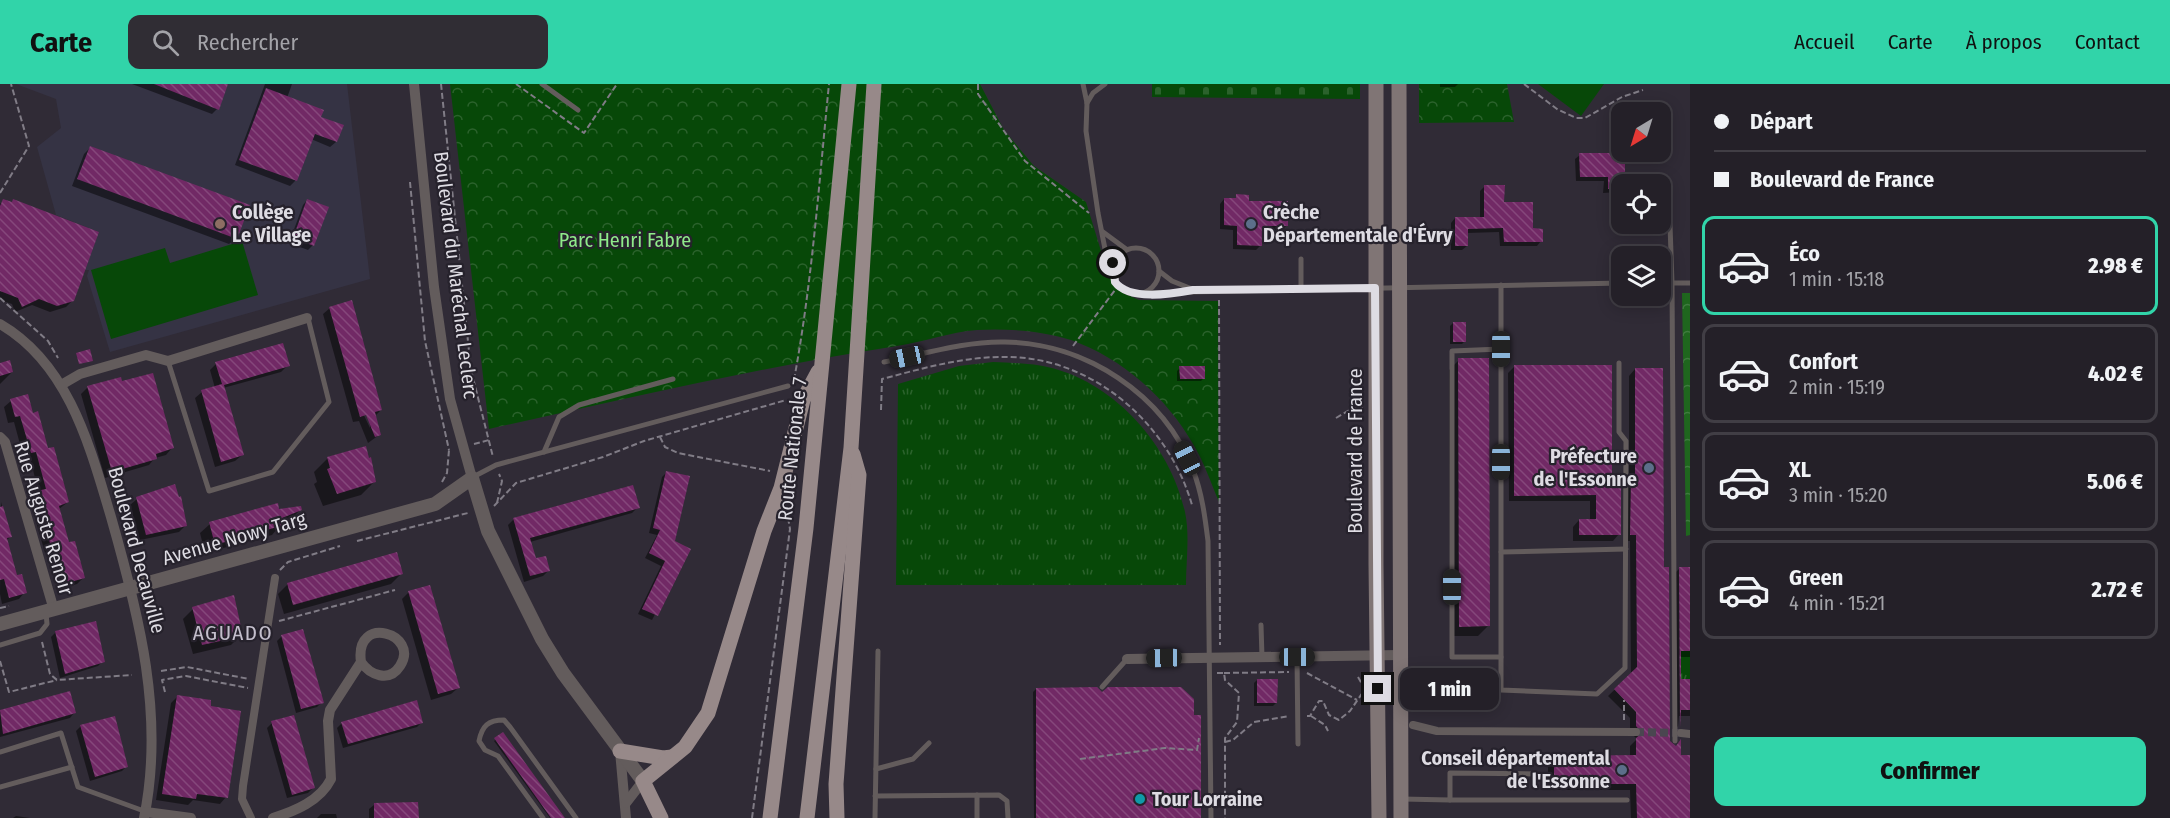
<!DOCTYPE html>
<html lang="fr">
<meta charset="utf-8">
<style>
:root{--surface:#242028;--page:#302d34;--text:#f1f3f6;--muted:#a3a3a8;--line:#413e45;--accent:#31d4a9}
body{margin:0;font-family:"Fira Sans Condensed",sans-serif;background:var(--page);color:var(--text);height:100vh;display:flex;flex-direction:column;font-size:22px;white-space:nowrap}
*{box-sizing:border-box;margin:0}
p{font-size:20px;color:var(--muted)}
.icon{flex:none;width:33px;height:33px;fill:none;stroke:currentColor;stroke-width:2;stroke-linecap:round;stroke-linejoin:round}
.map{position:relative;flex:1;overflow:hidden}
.sheet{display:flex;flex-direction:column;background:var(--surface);width:480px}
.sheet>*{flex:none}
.guide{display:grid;align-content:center;height:132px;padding:0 24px;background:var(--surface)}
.needle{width:39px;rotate:218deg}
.fabs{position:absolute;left:1611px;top:18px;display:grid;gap:12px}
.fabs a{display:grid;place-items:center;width:60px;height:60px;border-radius:12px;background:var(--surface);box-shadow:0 3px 15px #0003,0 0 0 2px var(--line);font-size:30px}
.end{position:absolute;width:27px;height:27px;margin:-14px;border:8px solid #dedce3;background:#111;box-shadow:0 0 0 3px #111}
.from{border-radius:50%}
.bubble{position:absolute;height:42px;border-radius:12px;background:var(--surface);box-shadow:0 3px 15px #0003,0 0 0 2px var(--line);font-size:20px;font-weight:800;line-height:42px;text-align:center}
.car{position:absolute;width:18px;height:36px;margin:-18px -9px;border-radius:8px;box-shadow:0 0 4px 2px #0007;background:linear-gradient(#222 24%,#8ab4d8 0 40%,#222 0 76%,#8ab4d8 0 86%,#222 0)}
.guide b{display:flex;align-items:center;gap:21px;height:57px;font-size:22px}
.guide b+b{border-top:2px solid var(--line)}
.guide i{width:15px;height:15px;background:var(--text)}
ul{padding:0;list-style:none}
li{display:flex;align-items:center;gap:18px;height:99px;margin:0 12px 9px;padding:0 12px;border:3px solid var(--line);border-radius:12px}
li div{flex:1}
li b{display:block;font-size:22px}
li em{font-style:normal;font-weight:800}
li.active{border-color:var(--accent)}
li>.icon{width:54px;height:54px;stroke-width:1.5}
.action{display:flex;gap:12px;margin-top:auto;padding:12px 24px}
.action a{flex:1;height:69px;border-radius:12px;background:var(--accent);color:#111;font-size:24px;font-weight:800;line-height:69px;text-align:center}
header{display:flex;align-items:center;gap:36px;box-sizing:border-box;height:84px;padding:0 30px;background:var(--accent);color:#111}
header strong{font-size:28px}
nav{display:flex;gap:33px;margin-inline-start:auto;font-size:21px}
.search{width:420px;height:54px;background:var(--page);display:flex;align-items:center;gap:15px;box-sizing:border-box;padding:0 21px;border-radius:12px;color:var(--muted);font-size:22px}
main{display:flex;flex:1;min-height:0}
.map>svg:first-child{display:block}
.education{fill:#353344}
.grass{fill:url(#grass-tufts)}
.forest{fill:url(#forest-crowns)}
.cemetery{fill:url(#cemetery-stones)}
.park{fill:url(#park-crowns)}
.garden{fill:#074808}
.shadow{fill:#0007;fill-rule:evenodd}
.building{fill:url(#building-back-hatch)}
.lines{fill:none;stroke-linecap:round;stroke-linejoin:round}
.pedestrian-tunnel{stroke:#4a4650;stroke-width:8;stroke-dasharray:8 4;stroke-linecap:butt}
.path{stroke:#807c86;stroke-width:2;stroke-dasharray:6 3;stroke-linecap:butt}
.service{stroke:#635c5c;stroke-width:5}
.pedestrian{stroke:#635c5c;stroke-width:8}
.minor{stroke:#635c5c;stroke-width:10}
.tertiary{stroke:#635c5c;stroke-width:14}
.secondary{stroke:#807575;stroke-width:15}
.primary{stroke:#978989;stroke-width:15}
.route{stroke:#dedce3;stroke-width:8}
.education-dot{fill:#8d6e63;stroke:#26222c;stroke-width:2}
.service-dot{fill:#5c6f8a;stroke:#26222c;stroke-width:2}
.culture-dot{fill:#0f9aa8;stroke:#26222c;stroke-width:2}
.labels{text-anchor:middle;stroke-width:4.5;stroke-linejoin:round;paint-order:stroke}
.poi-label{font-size:20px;font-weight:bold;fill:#dedce3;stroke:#26222c;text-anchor:start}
.park-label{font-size:20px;fill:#8fea8a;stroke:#26222c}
.street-label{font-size:20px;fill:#dedce3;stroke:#26222c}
.neighbourhood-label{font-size:21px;letter-spacing:1.5px;fill:#c4bfcc;stroke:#26222c}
</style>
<header>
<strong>Carte</strong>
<div class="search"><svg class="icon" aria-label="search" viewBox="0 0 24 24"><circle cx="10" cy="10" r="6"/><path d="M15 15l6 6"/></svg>Rechercher</div>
<nav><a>Accueil</a><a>Carte</a><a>À propos</a><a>Contact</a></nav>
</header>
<main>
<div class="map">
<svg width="1690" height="734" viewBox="0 0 1690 734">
<defs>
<pattern id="grass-tufts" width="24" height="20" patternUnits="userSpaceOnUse" patternTransform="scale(1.5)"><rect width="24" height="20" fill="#074808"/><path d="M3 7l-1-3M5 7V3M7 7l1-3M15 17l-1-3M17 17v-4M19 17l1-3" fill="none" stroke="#2b622c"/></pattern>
<pattern id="forest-crowns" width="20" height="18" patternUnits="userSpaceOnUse" patternTransform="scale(1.5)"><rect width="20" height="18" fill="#1f661e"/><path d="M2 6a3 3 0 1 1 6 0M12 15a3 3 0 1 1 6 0" fill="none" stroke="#3f7b3f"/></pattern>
<pattern id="cemetery-stones" width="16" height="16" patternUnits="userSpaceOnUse" patternTransform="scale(1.5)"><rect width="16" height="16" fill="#074808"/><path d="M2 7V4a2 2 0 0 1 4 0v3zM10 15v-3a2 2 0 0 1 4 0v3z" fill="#2b622c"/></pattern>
<pattern id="park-crowns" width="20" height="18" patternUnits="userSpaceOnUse" patternTransform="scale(1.5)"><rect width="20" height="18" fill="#074808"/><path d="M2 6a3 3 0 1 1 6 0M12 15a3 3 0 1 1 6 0" fill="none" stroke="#2b622c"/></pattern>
<pattern id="building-back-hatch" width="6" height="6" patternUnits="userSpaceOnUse" patternTransform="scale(1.5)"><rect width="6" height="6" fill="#712965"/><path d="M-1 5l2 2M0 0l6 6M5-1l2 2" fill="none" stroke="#85477b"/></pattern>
</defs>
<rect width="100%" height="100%" fill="#302b36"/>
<path class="education" d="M16,0H347L370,195L110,268L87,192L89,186H85L99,148L56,131L37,63L61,44L56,15Z"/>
<g class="grass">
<path d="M993,278C1013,279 1032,279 1052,284C1117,301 1171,363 1185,428C1190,451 1186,478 1186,501H896L898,300L959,282Z"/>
<rect x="1681" y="567" width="9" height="28"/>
</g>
<path class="forest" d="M1682,209H1690V451L1686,452Z"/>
<path class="cemetery" d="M1152,0H1360V15L1152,13Z"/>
<g class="park">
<path d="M450,0H980L1004,46L1034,82L1086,118L1109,193L1123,209L1139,216L1218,217L1219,418C1211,399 1204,378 1193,360C1167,314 1122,274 1071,256C1043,247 1007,244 977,246C950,248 924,258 897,262C760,283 625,315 489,345Z"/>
<path d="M1419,0H1507L1514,38L1419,39Z"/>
</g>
<g class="garden">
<path d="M1538,0H1604L1581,32Z"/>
<path d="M242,157L258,211L111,255L91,186L165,164L170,179Z"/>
</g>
<g class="shadow">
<path d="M132,0H227L217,25L212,30Z"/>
<path d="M265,0H292L287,14L319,33L342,42L336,58L330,63L311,55L295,97L290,102L235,81Z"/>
<path d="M1440,0H1458L1455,3H1440Z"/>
<path d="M90,64L236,154L229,160L72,102L84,70Z"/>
<path d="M1580,71H1623L1622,105L1619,108L1603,109L1604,97H1576L1575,75Z"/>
<path d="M1484,103L1532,146L1541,157L1537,162H1500L1499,148L1467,149V162L1462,166H1451V139L1455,134H1480V107Z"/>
<path d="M1248,113V119L1287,141L1282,146H1267L1261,153V161L1256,166L1233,165V146L1220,145V120L1224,115Z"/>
<path d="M307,116L313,161L308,166L289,159L303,121Z"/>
<path d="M3,117L73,216L66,223L50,228L32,221L15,228L12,220L0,216V120Z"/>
<path d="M330,224L381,326L375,332L379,351L368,359L359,337L353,338L323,230ZM364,323L370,336V344L361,325Z"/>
<path d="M1453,239L1465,257L1462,260H1450V242Z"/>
<path d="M1459,276L1488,542L1478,552H1450L1449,286Z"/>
<path d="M9,278L12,288L0,300V279Z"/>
<path d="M216,280L288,281L281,288L223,304L242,371L235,377L215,383L195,314L202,308L215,304L210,286Z"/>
<path d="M1515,282L1611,396L1619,450L1613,457H1573V443L1579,436H1590V417H1509L1508,289Z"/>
<path d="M1180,284L1204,294L1201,297H1177V287Z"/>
<path d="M1635,285L1662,485L1669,658L1680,672H1690V734H1631L1630,706H1548V680L1554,673H1630V662L1637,655L1630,648V634L1608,612L1631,590L1630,457H1624L1625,402L1629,397V292Z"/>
<path d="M88,303L172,364L166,371L155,374L149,381L105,394L81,310Z"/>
<path d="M11,317L32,330L68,418L59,425L68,460L83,494L77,500L60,505L50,467L45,469L35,434L39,430L35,414L39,410L30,374L24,375L14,338L8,339L4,323Z"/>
<path d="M365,364L374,398L361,411L323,422L314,400L317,398L314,388L327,375Z"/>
<path d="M667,388L673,458L689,466L652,536L638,530L661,482L645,474L657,451L649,449L662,393Z"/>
<path d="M178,414L186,441L179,448L140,456L130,421L137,415Z"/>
<path d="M1,418L10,453L6,457L16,493L25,508L19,515L2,520L0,510Z"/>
<path d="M638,423L632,429L530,458L535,476L549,486L543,492L524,498L508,441L514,435Z"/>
<path d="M300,426L290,436L282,439L272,451L205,469L200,449L210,440L278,427Z"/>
<path d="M1679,485H1690V573H1679L1680,596H1690V632H1679L1678,642L1674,647L1673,491Z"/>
<path d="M401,490L391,500L284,530L278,510L288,500Z"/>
<path d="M409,508L458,604L451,610L431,616L402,515Z"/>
<path d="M193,525L241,551L231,561L193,570L183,535Z"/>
<path d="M56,548L103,577L98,582L60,594L51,553Z"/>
<path d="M282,552L322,618L317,623L296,629L277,557Z"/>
<path d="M1257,596L1276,619L1273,622H1254V599Z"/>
<path d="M1036,605L1101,610L1199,633L1200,734H1034L1033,608Z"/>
<path d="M69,609L74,629L70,634L0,653V628Z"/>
<path d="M178,612L226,713L220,720L193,716L188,721L156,716L171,619Z"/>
<path d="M422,638L417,643L343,664L337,644L342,639Z"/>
<path d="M272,639L313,704L308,709L287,714L267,644Z"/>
<path d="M81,642L127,682L122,687L90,697L76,647Z"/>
<path d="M503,650L563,734H550L494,657Z"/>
<path d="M417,720V734H369V725L374,721Z"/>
<path d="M321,730H336L337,734H317Z"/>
<path d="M16,732L30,734H13Z"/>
</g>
<g class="building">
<path d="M154,0H228L219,26Z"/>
<path d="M266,4L324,26L321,33L344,41L337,58L315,50L297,97L239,76Z"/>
<path d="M90,62L250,121L237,155L77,95Z"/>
<path d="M1579,69H1625V100H1622V104L1608,105V93H1580Z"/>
<path d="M1484,101H1505L1504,118H1533V144L1543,145V158H1504L1503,144L1468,145V162H1455V133H1484Z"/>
<path d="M1236,110L1249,111V117H1288V142H1269V149H1262V162L1237,161V142L1224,141V114H1236Z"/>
<path d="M3,115L12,118L13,115L99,148L74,217L57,222L39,215L22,223L18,214L0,207V122Z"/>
<path d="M307,115L329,123L314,162L293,154Z"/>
<path d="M352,216L382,326L375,328L381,351L375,353L366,331L360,333L329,223Z"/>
<rect x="1453" y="238" width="13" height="20"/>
<path d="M283,259L290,282L224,301L244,371L221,378L201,306L222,300L215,278Z"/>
<path d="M90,265L93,277L79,280L76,269Z"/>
<path d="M1458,274H1489L1490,542L1459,543Z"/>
<path d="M10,276L13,288L0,292V279Z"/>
<path d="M1514,281H1612V394H1621V451H1579V435H1596V411L1514,412Z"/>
<path d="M1179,282H1205V295H1180Z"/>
<path d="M1635,284H1663L1664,483H1669L1670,657L1676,662L1681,655V671H1690V734H1637L1636,700H1554V672L1636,671V654L1642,649L1636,642V628L1614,605L1637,583L1636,451H1630L1631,394L1635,393Z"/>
<path d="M153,289L174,364L156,370L157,375L112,388L87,302L121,293L122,297Z"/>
<path d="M28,310L33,329L38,327L48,364L54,363L69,418L59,422L69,458L75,457L85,494L67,499L57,462L51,463L41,426L46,425L41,406L46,405L36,368L31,369L20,332L15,333L10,315Z"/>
<path d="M366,362L369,374L371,373L376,398L337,410L327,385L330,384L327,373Z"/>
<path d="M666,387L690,392L675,457L691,465L658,532L642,525L665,477L649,469L660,446L653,444Z"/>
<path d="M175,400L179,413L181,412L187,442L146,451L136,413Z"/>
<path d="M633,401L640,424L530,454L536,474L546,472L550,487L530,492L513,434Z"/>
<path d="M278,419L279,425L301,422L302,426L282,434L284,441L215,461L209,438Z"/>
<path d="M3,422L12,453L7,454L17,491L22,490L27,509L9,514L4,495L0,496V423Z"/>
<path d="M397,468L403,490L293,521L287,499Z"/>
<path d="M1679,483H1690V567H1681V595H1690V626H1681L1680,643Z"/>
<path d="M430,501L460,604L438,610L408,507Z"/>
<path d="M234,511L243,552L202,561L192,523Z"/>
<path d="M96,537L105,578L65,590L55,547Z"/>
<path d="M303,545L324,619L301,625L281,551Z"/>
<path d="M1257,595H1278L1277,619H1257Z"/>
<path d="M1097,603L1102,608L1108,603H1181L1194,615V631H1201V734H1036V604Z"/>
<path d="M70,607L76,629L3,650L0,626Z"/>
<path d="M177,611L211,616V622L241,627L228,714L197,710L196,715L162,710Z"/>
<path d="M417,616L423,639L348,660L341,638Z"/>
<path d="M294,631L315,704L292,711L271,637Z"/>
<path d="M115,632L128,683L95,693L80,641Z"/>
<path d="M503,648L565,734H551L494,654Z"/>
<path d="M418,718L419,734H374V719Z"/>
</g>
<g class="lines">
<path class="pedestrian-tunnel" d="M1636,648L1681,649"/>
<g class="path">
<path d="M441,0L471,286L493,373"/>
<path d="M516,0L584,49L617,0"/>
<path d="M978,0V10L1025,77L1089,129"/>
<path d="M1524,0L1557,25L1576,34H1585L1622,13L1643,6"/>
<path d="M410,98L425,257L449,366"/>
<path d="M0,109L29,62L11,0"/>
<path d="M0,214L48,257L58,274"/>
<path d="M1219,216L1220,561"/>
<path d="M1073,262L1118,202"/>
<path d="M794,296C812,199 819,99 829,0"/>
<path d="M881,326L882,295C924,284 965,272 1008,273C1095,274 1169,341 1192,421"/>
<path d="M1336,334L1353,324H1363"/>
<path d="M660,353L665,363L678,369L770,387"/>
<path d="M474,360L489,356"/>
<path d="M442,398L447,389L449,366"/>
<path d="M497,419L502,397L499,390"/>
<path d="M494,422L516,399L603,373L644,357L786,316"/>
<path d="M357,457L468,429"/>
<path d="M280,486L288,478L340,462"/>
<path d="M0,524L9,522"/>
<path d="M279,537L395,506"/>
<path d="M42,558L50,590L57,596L132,591"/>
<path d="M0,577L9,608L57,596"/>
<path d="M161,587L187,583L249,595"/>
<path d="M1217,589H1224L1225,596L1239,609L1237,638L1225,654V734"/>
<path d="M1224,589L1289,588"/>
<path d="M1307,589L1357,616"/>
<path d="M1358,593L1362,600"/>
<path d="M165,608L162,596L186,592L248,604"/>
<path d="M1307,632H1310L1319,617H1323L1329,631L1339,636L1350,627L1363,608"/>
<path d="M1311,632L1325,641L1328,647"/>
<path d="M1624,636V616"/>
<path d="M1225,658L1233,656L1254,638L1289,632"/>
<path d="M1080,675L1165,664L1197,666L1199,654"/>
<path d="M752,734L790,445L787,428"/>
</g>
<g class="service">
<path d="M542,0L578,26"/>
<path d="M1083,0L1087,19L1086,47L1098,129L1105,165L1113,182"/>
<path d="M1087,19L1093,9L1105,0"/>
<path d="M1669,111L1672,199L1675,657"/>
<path d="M1103,148L1126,165"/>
<circle cx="1136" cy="187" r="23"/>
<path d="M1301,175V205"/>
<path d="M1159,187L1172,197L1192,205"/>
<path d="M1660,199H1690"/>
<path d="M1501,201V606L1597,610L1625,584L1626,357L1619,348V279"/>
<path d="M1145,209L1622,199"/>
<path d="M1501,265L1452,267V573H1501"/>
<path d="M168,277L209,407L273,388L329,318L308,234"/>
<path d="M884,278C924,270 965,257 1005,258C1085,259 1164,310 1193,386C1202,409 1205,433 1208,457L1211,734"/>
<path d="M544,368L559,333L579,321L673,295"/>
<path d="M473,393L496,381L788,302"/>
<path d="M1501,468L1626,465"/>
<path d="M1261,541L1262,573"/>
<path d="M0,561L40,549L47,540L46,529"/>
<path d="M1297,573L1298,660"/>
<path d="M1102,603L1127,575"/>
<path d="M0,668L61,649L78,703L144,727"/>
<path d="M876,685L913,675L929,659"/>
<path d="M0,703L72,683"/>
<path d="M977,711V734"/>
<path d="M875,712L999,711L1007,717L1008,734"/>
<path d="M1402,715L1450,716V689L1537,690"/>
<path d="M1450,716H1627"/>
<path d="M543,734L498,672L485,666L479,657C482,642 488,636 504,636L510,643L576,734"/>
<path d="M875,734L878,567"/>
</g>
<g class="pedestrian">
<path d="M1413,641L1437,647L1636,648"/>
<path d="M1681,649L1690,650"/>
<path d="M251,734L242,715L243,702L275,494"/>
</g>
<g class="minor">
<path d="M414,0L434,203L450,315L472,394"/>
<path d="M0,240C69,280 90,363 111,433C139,531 165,632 144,734"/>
<path d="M61,301L80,290L146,271L168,277L307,234"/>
<path d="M0,353L5,358L54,526"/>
<path d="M1127,575L1400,571"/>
<path d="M620,667L626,734"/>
<path d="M626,719L643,697"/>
<path d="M146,728L191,734"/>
<path d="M273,734C295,727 320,717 331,695L328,637L330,626L361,578C354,529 421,550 400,582C389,599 370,591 361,578"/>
</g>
<path class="tertiary" d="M0,540L435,420L472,394L488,447L542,555L563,589L643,697"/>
<g class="secondary">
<path d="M1376,0V480L1379,734"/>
<path d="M1399,0L1401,734"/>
</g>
<g class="primary">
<path d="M620,667L663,674L672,673"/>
<path d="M661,734L643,697L685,663L708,629L764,447L781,404L803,316L818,288"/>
<path d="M770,734L806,444L849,0"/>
<path d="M807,734L851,364L874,0"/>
<path d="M837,734L836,700L859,391L853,370"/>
</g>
</g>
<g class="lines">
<path class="route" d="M1113,179L1115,198C1129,217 1171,210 1193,206L1375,204L1378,605"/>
</g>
<circle class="education-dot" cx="220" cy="140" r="6"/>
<g class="service-dot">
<circle cx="1251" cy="140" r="6"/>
<circle cx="1649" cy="384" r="6"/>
<circle cx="1622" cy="686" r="6"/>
</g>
<circle class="culture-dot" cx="1140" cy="715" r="6"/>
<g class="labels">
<g class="poi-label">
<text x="232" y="135">Collège<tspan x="232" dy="23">Le Village</tspan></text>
<text x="1263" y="135">Crèche<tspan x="1263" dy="23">Départementale d'Évry</tspan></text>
<text x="1637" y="379" text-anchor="end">Préfecture<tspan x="1637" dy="23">de l'Essonne</tspan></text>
<text x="1610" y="681" text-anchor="end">Conseil départemental<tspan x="1610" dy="23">de l'Essonne</tspan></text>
<text x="1152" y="722">Tour Lorraine</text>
</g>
<g class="park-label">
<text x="625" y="163">Parc Henri Fabre</text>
</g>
<g class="street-label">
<text transform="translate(456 191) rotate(83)" y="7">Boulevard du Maréchal Leclerc</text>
<text transform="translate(792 365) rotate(-84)" y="7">Route Nationale 7</text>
<text transform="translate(1355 367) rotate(-90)" y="7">Boulevard de France</text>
<text transform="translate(44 434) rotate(73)" y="7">Rue Auguste Renoir</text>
<text transform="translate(234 454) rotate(-16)" y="7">Avenue Nowy Targ</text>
<text transform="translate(137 466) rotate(75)" y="7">Boulevard Decauville</text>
</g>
<g class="neighbourhood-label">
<text x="233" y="556">AGUADO</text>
</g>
</g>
</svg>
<div class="fabs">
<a><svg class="needle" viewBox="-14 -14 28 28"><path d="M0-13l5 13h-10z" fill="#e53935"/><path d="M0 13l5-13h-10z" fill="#a3a3a8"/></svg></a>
<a><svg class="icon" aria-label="locate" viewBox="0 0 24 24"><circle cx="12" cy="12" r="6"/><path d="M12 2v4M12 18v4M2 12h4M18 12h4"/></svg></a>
<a><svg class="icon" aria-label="layers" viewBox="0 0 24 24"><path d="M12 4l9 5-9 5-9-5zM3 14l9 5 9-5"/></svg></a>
</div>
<i class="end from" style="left:1113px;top:179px"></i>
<i class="end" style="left:1378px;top:605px"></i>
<div class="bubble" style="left:1400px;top:584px;width:99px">1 min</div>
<i class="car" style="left:1501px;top:265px;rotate:180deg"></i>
<i class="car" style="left:907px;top:273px;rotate:258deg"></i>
<i class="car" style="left:1187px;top:374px;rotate:334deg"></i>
<i class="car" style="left:1501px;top:378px;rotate:180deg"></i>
<i class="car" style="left:1452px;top:503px;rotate:0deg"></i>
<i class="car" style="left:1297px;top:573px;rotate:90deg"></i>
<i class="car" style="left:1164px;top:574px;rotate:269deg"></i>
</div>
<section class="sheet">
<div class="guide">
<b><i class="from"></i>Départ</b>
<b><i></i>Boulevard de France</b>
</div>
<ul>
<li class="active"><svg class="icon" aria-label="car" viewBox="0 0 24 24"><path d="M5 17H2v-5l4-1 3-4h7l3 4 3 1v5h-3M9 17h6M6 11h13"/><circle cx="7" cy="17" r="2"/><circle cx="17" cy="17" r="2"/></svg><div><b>Éco</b><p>1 min · 15:18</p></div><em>2.98 €</em></li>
<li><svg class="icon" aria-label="car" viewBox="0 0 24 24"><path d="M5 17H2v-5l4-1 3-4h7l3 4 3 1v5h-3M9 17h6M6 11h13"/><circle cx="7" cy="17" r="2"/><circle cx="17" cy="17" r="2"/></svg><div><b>Confort</b><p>2 min · 15:19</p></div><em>4.02 €</em></li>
<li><svg class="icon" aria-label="car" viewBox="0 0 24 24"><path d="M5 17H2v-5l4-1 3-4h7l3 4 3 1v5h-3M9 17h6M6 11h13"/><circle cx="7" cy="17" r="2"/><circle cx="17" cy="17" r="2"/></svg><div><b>XL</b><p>3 min · 15:20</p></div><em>5.06 €</em></li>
<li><svg class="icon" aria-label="car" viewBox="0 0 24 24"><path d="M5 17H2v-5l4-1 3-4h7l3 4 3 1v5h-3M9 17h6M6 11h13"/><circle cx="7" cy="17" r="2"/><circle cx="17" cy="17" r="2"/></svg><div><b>Green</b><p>4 min · 15:21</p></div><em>2.72 €</em></li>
</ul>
<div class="action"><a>Confirmer</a></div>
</section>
</main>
